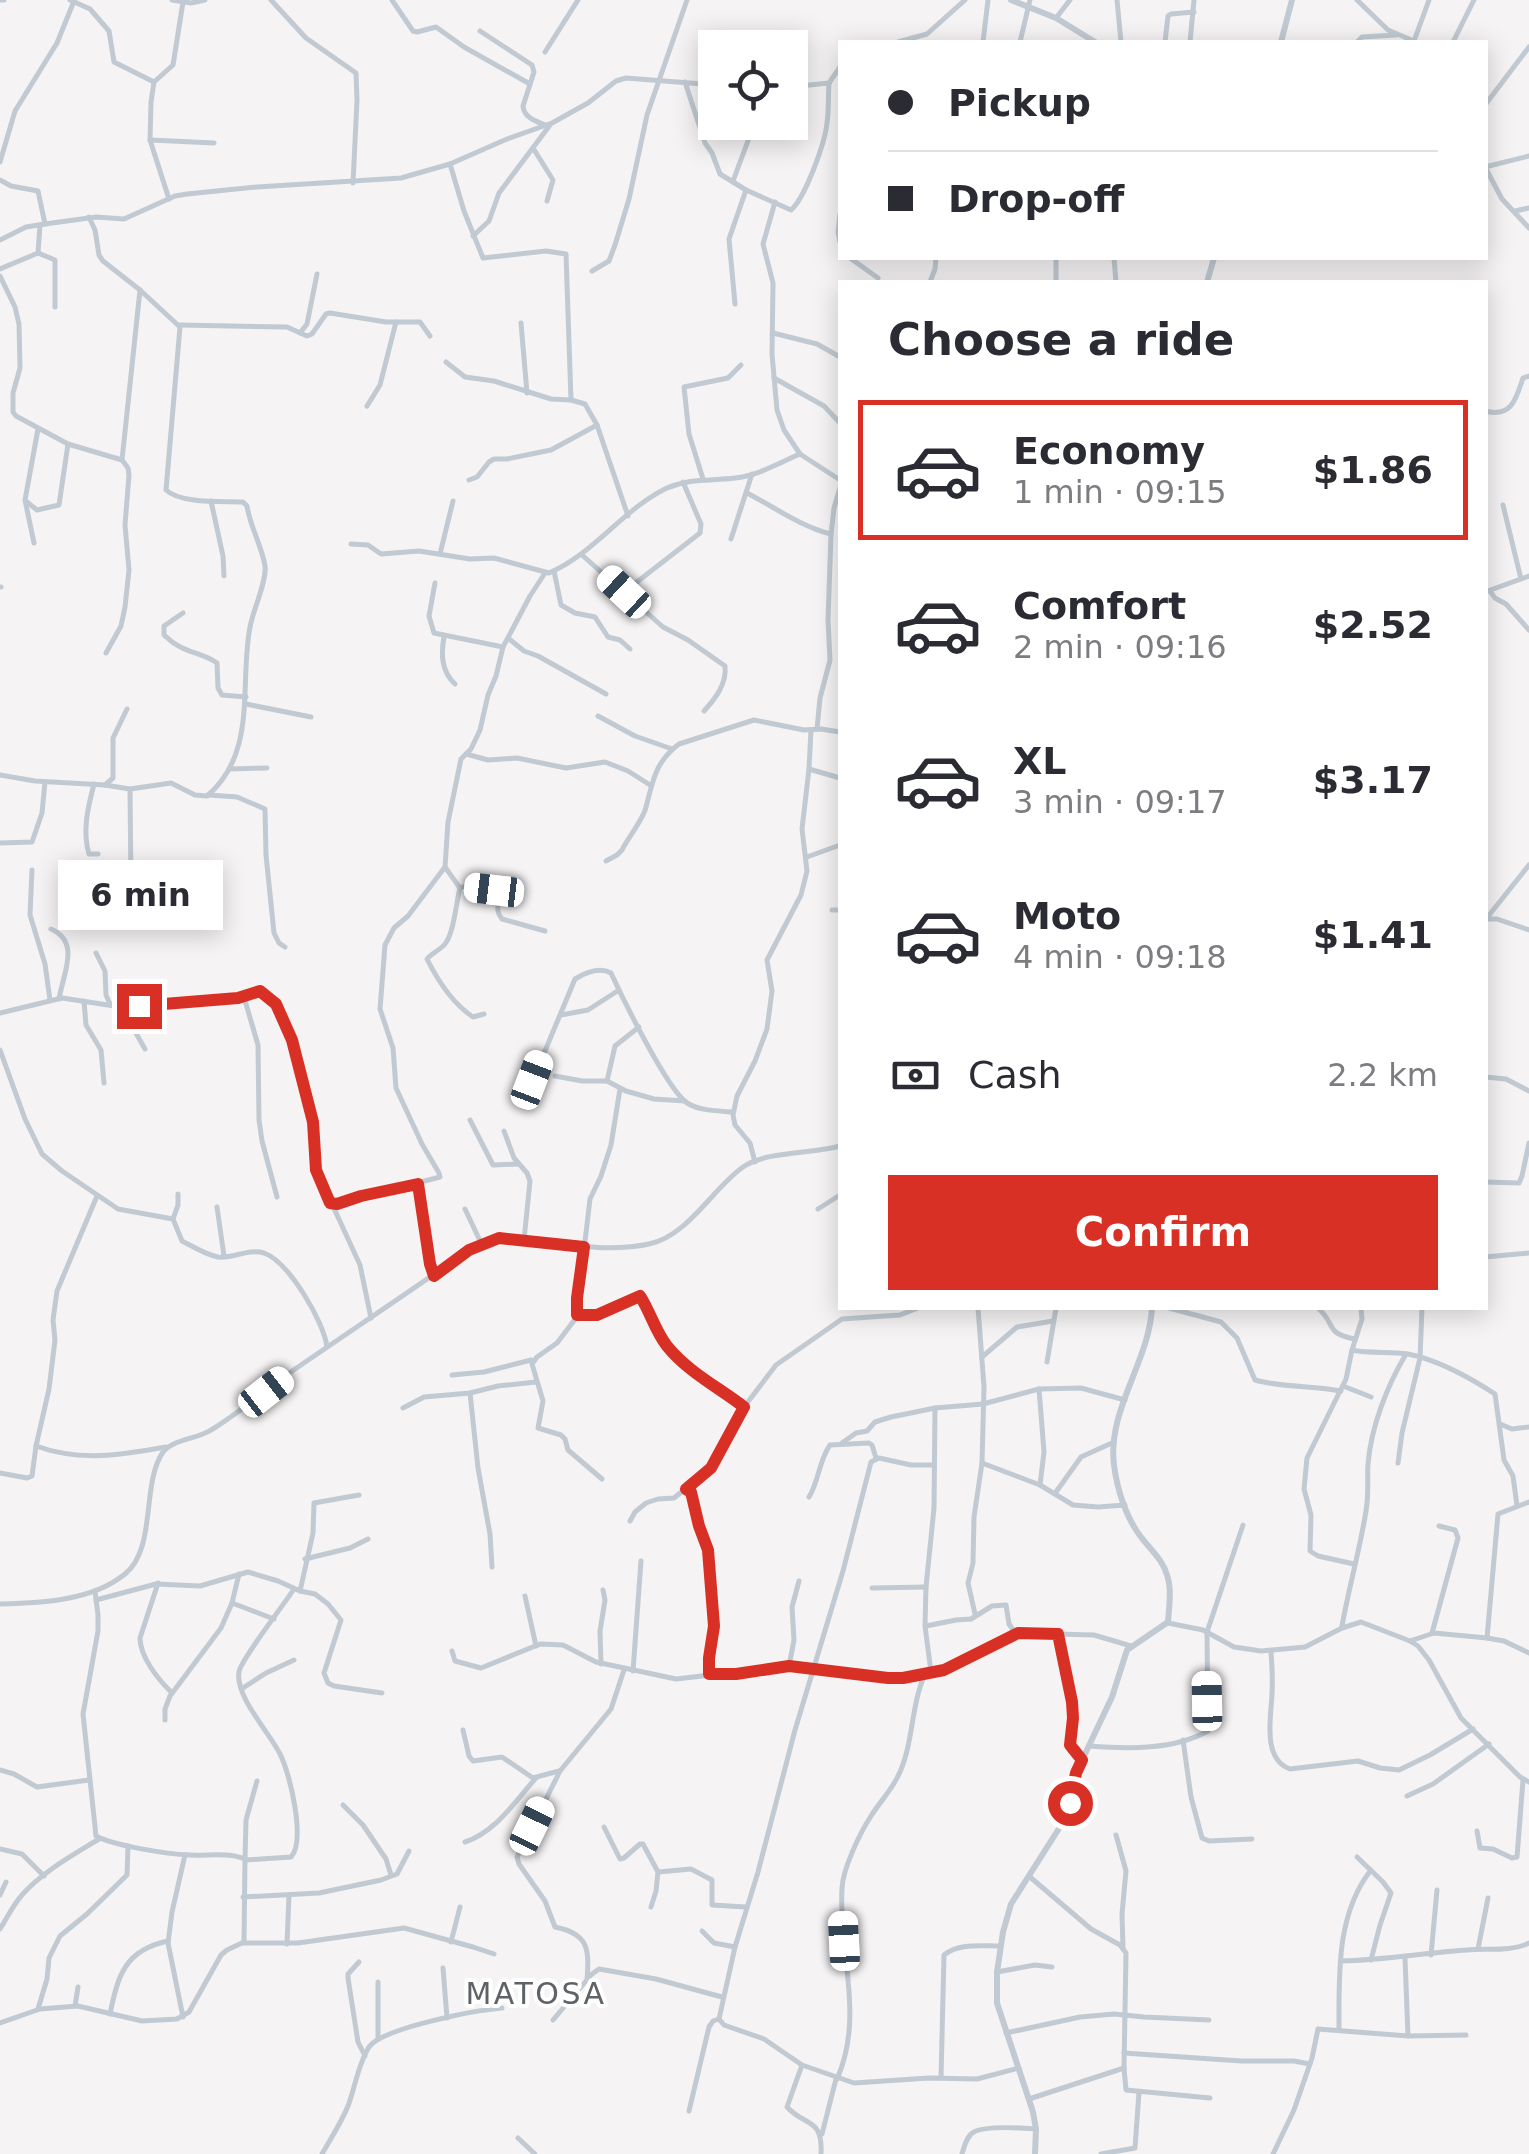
<!DOCTYPE html>
<meta charset="utf-8">
<style>
:root{--surface:#fff;--page:#f2f2f3;--text:#2b2b33;--muted:#7c7c81;--line:#e1e1e2;--accent:#d93025}
body{margin:0;font-family:"DejaVu Sans",sans-serif;background:var(--page);color:var(--text);height:100vh;display:flex;flex-direction:column;font-size:38px;white-space:nowrap}
*{box-sizing:border-box;margin:0}
p{font-size:32px;color:var(--muted)}
.icon{flex:none;width:55px;height:55px;fill:none;stroke:currentColor;stroke-width:2;stroke-linecap:round;stroke-linejoin:round}
.map{position:relative;flex:1;overflow:hidden}
.sheet{position:absolute;left:838px;top:280px;width:650px;height:1030px;display:flex;flex-direction:column;background:var(--surface);border-radius:0px;box-shadow:0 5px 25px #0003}
.sheet>*{flex:none}
.hud{position:absolute;left:838px;top:40px;width:650px;height:220px;border-radius:0px;box-shadow:0 5px 25px #0003;display:grid;align-content:center;height:220px;padding:0 50px;background:var(--surface)}
.tools{position:absolute;left:698px;top:30px;display:grid;gap:20px}
.tools a{display:grid;place-items:center;width:110px;height:110px;border-radius:0px;background:var(--surface);box-shadow:0 5px 25px #0003;font-size:50px}
.end{position:absolute;width:45px;height:45px;margin:-22px;border:12px solid #d93025;background:#fff;box-shadow:0 0 0 5px #fff}
.from{border-radius:50%}
.bubble{position:absolute;height:70px;border-radius:0px;background:var(--surface);box-shadow:0 5px 25px #0003;font-size:32px;font-weight:700;line-height:70px;text-align:center}
.car{position:absolute;width:30px;height:60px;margin:-30px -15px;border-radius:12px;box-shadow:0 0 8px 2px #0007;background:linear-gradient(#fff 24%,#345 0 40%,#fff 0 76%,#345 0 86%,#fff 0)}
.hud b{display:flex;align-items:center;gap:35px;height:95px;font-size:38px}
.hud b+b{border-top:2px solid var(--line)}
.hud i{width:25px;height:25px;background:var(--text)}
ul{padding:0;list-style:none}
li{display:flex;align-items:center;gap:30px;height:140px;margin:0 20px 15px;padding:0 30px;border:5px solid transparent;border-radius:0px}
li div{flex:1}
li b{display:block;font-size:38px}
li em{font-style:normal;font-weight:700}
li.on{border-color:var(--accent)}
li>.icon{width:90px;height:90px;stroke-width:1.5}
h2{padding:0 50px;font-size:45px;line-height:120px}
.pay{display:flex;align-items:center;gap:25px;height:110px;padding:0 50px;font-size:38px}
.pay p{margin-inline-start:auto}
.primary-button{display:flex;gap:20px;margin-top:auto;padding:20px 50px}
.primary-button a{flex:1;height:115px;border-radius:0px;background:var(--accent);color:#fff;font-size:40px;font-weight:700;line-height:115px;text-align:center}
.map>svg:first-child{display:block}
.lines{fill:none;stroke-linecap:round;stroke-linejoin:round}
.minor{stroke:#c1cad2;stroke-width:5}
.tertiary{stroke:#c1cad2;stroke-width:6}
.route{stroke:#d93025;stroke-width:12}
.labels{text-anchor:middle;stroke-width:8;stroke-linejoin:round;paint-order:stroke}
.quarter-label{font-size:30px;letter-spacing:2.5px;fill:#5f6368;stroke:#fff}
</style>
<div class="map">
<svg width="1529" height="2154" viewBox="0 0 1529 2154">
<rect width="100%" height="100%" fill="#f5f3f3"/>
<g class="lines">
<g class="minor">
<path d="M0,0H4"/>
<path d="M70,0L90,9L109,31L114,62L154,82"/>
<path d="M172,0L191,3L205,0"/>
<path d="M271,0L306,38L356,73L357,100L353,183"/>
<path d="M392,0L413,31L417,32L436,27L464,47L530,84"/>
<path d="M1117,0L1121,42"/>
<path d="M1357,0L1388,30L1416,42"/>
<path d="M1056,18L1070,0"/>
<path d="M480,31L532,65L534,72L523,106C524,118 536,121 545,125"/>
<path d="M1414,41L1429,0"/>
<path d="M898,42L927,34L965,0"/>
<path d="M983,42L988,0"/>
<path d="M1020,42L1030,0"/>
<path d="M1165,42L1168,16L1171,14L1194,12"/>
<path d="M1190,42L1194,0"/>
<path d="M1357,42L1362,37L1396,35"/>
<path d="M1453,42L1474,0"/>
<path d="M545,52L578,0"/>
<path d="M685,82L705,143L712,153L720,174L746,190L791,210C805,198 825,143 827,123C829,110 828,96 829,83"/>
<path d="M790,87L829,83L840,67"/>
<path d="M1485,105L1529,47"/>
<path d="M150,140L214,143"/>
<path d="M533,148L553,180L547,201"/>
<path d="M1529,156L1485,167L1502,199L1529,228"/>
<path d="M0,162L15,111L57,43L74,1"/>
<path d="M450,164L464,211L483,258L546,251L566,254L571,400"/>
<path d="M0,180L11,186L38,191L45,224"/>
<path d="M733,181L755,122"/>
<path d="M169,199L150,140L151,102L154,82L173,65L183,2"/>
<path d="M775,202L763,244L773,283L772,354L777,410L784,430L800,454L840,480"/>
<path d="M1515,211L1529,208"/>
<path d="M840,214L838,232L840,242"/>
<path d="M473,236L489,221L499,193L550,125"/>
<path d="M0,240L26,227L45,224L96,217L124,219L175,196L187,194L257,187L401,178L450,164L507,139L552,123L588,103L616,81L626,78L715,85"/>
<path d="M38,253L55,260V307"/>
<path d="M850,258L878,278"/>
<path d="M1056,258V282"/>
<path d="M1114,258L1116,282"/>
<path d="M0,269L38,253L40,225"/>
<path d="M592,271L609,261L615,245L629,199L647,115L687,0"/>
<path d="M0,276L15,307L19,324L20,368L13,393V412L16,416L68,444L122,460"/>
<path d="M930,282L935,269L936,258"/>
<path d="M735,304L729,239L746,190"/>
<path d="M521,323L527,393"/>
<path d="M179,325L287,327L307,336L312,334L326,314L330,313L386,322H420L430,336"/>
<path d="M300,333L307,324L317,274"/>
<path d="M773,333L817,344L840,357"/>
<path d="M446,362L465,377L494,381L551,399L571,400L585,404L597,425L628,516"/>
<path d="M774,378L824,406L840,423"/>
<path d="M367,406L380,385L396,322"/>
<path d="M1485,411C1512,418 1516,399 1523,378L1529,376"/>
<path d="M703,479L689,434L684,387L728,378L741,365"/>
<path d="M469,480L477,477L489,462L494,459H507L551,450L597,425"/>
<path d="M747,493C776,508 800,526 831,534"/>
<path d="M211,501L223,556L224,576"/>
<path d="M27,502L37,510L59,505L68,444"/>
<path d="M1503,505L1521,579"/>
<path d="M731,539L752,474"/>
<path d="M34,543L25,500L38,429"/>
<path d="M351,544L368,545L381,554L419,551L470,559L494,558L549,573C594,554 623,509 667,488C690,478 711,481 735,478C757,476 779,463 800,454"/>
<path d="M440,554L453,501"/>
<path d="M582,555L663,627L688,640L725,666C727,684 715,699 704,711"/>
<path d="M554,571L561,605L575,613L595,617L608,637L620,640L630,649"/>
<path d="M435,583L429,616L434,633L503,647"/>
<path d="M0,587H1"/>
<path d="M1490,591L1495,598L1506,604L1529,630"/>
<path d="M624,592L700,533L701,524L683,482"/>
<path d="M1485,592L1529,576"/>
<path d="M183,613L164,626V635C183,654 200,651 217,663L218,688L222,695L246,697"/>
<path d="M444,637C441,654 441,671 455,684"/>
<path d="M508,638L524,651L538,656L606,694"/>
<path d="M106,653L121,626L125,607L129,570L125,525L129,475L128,468L122,460L140,290"/>
<path d="M246,704L311,717"/>
<path d="M598,716L635,736L672,749"/>
<path d="M817,729L820,698L830,660L828,620L831,534L834,508L840,488"/>
<path d="M466,754L488,760L517,758L566,768L605,762L628,771L650,785"/>
<path d="M229,769L267,768"/>
<path d="M809,769L840,778"/>
<path d="M0,775L35,781L105,785L130,789L171,783L195,795L207,796C258,753 239,684 250,627C253,610 267,581 265,566C262,546 250,527 247,506L243,502C222,501 181,504 166,490L180,327L140,290L103,261L99,255L95,230L89,217"/>
<path d="M94,784C88,807 82,831 89,854H98"/>
<path d="M105,785L113,778V738L127,709"/>
<path d="M130,789L131,883"/>
<path d="M209,795L237,797L265,809L266,855L274,933L279,943L285,947"/>
<path d="M0,843L32,842L42,813L45,782"/>
<path d="M807,857L840,845"/>
<path d="M606,861L617,855L622,850C628,838 644,818 646,807C653,781 655,762 679,744L754,720L804,730L821,729L840,732"/>
<path d="M445,867L460,888"/>
<path d="M32,870L30,915L45,964L50,1000"/>
<path d="M832,910H840"/>
<path d="M1486,919L1529,865"/>
<path d="M1488,919H1497L1529,930"/>
<path d="M51,929C81,942 63,974 59,999"/>
<path d="M96,953L105,971L106,995L110,1004"/>
<path d="M244,997L258,1045L259,1120L262,1141L277,1197"/>
<path d="M84,1001L86,1025L101,1050L104,1083"/>
<path d="M121,1007L145,1049"/>
<path d="M0,1013L62,998L121,1007L153,1005L178,1001L238,998L260,991L276,1004L292,1040L313,1122L316,1170L324,1195L330,1203L337,1204L440,1177L439,1173L422,1144L396,1088L393,1048L380,1009L385,945L394,928L408,916L445,867L448,822L461,759L471,749L480,730L488,695L496,676L503,647L530,596L545,573"/>
<path d="M484,1014L473,1017C452,1003 438,981 427,959C432,953 440,950 445,944C454,933 456,903 460,888L466,886L496,890C502,899 493,909 502,919L545,931"/>
<path d="M561,1015L588,1010L619,990"/>
<path d="M0,1050L25,1119L42,1154L62,1171L118,1209L173,1219L182,1241C192,1246 206,1255 218,1257C233,1259 248,1248 264,1253C289,1262 324,1322 327,1347"/>
<path d="M555,1076L582,1081H607L626,1091L654,1099L685,1101"/>
<path d="M1485,1077L1506,1079L1529,1091"/>
<path d="M607,1081L615,1046L639,1027"/>
<path d="M515,1090L532,1082L575,979C585,973 600,967 611,973C623,999 667,1089 687,1103C700,1111 719,1111 733,1112"/>
<path d="M470,1120L493,1165L518,1164"/>
<path d="M504,1131L514,1158L527,1173L530,1181L524,1240"/>
<path d="M755,1162L750,1143L735,1125L733,1115L737,1096L755,1061L767,1029L772,991L767,960L801,895L807,871L802,829L809,769L811,730"/>
<path d="M1485,1182L1519,1183L1522,1176L1529,1143"/>
<path d="M418,1185L431,1264L435,1275"/>
<path d="M332,1204L360,1265L371,1318"/>
<path d="M217,1207L224,1256"/>
<path d="M465,1209L481,1243"/>
<path d="M818,1209L840,1195"/>
<path d="M173,1219L178,1205V1194"/>
<path d="M1485,1257L1529,1253"/>
<path d="M1169,1308L1221,1322L1237,1338L1255,1380C1279,1387 1314,1386 1341,1391"/>
<path d="M1318,1308C1337,1325 1324,1333 1355,1339"/>
<path d="M577,1315H597L640,1295C650,1311 655,1331 667,1346C688,1372 718,1387 744,1407"/>
<path d="M1352,1350C1370,1354 1389,1351 1408,1354C1438,1360 1469,1377 1495,1394L1504,1460L1513,1476L1517,1506"/>
<path d="M982,1357L1017,1327L1053,1321"/>
<path d="M1047,1362L1056,1308"/>
<path d="M452,1375L484,1372L531,1360"/>
<path d="M1343,1386L1371,1397"/>
<path d="M1039,1389L1044,1452L1040,1485"/>
<path d="M470,1393L478,1468L490,1534L492,1567"/>
<path d="M403,1408L424,1397L470,1393L498,1386L536,1382"/>
<path d="M1500,1424L1512,1429L1529,1427"/>
<path d="M842,1443L856,1433L867,1431L875,1422L891,1417L935,1408L983,1404L1039,1389L1081,1388L1125,1400"/>
<path d="M36,1446L49,1389L55,1340L53,1320L57,1291L97,1196"/>
<path d="M982,1463L1040,1485L1073,1505L1098,1507L1125,1505"/>
<path d="M1398,1463L1402,1433L1420,1358L1422,1308"/>
<path d="M934,1465H911L879,1458L871,1462L843,1571L795,1730L758,1872L735,1947L719,2019L724,2025L764,2039L802,2065L854,2083L929,2078L977,2079L1019,2068"/>
<path d="M0,1473L27,1478L32,1476L36,1446C80,1462 121,1455 166,1447"/>
<path d="M602,1479L568,1450L565,1439L561,1435L538,1428L543,1401L532,1364L537,1357L557,1343L576,1318L590,1199L601,1176L611,1145L620,1089"/>
<path d="M686,1489L691,1494L699,1526L708,1550L714,1626L709,1658V1674"/>
<path d="M1056,1492L1081,1457L1114,1442"/>
<path d="M809,1497C819,1481 819,1460 830,1445L869,1443L872,1445L876,1458"/>
<path d="M630,1521L635,1512L646,1503L658,1499L674,1498L711,1468L741,1411L776,1365L842,1319L900,1315L918,1308"/>
<path d="M305,1559L350,1548L368,1539"/>
<path d="M1354,1564L1318,1556L1310,1551L1311,1515L1304,1489L1307,1458L1346,1379L1352,1350L1362,1319L1361,1308"/>
<path d="M158,1583L140,1638C140,1657 158,1679 171,1692"/>
<path d="M872,1588L926,1587"/>
<path d="M300,1591L313,1533L314,1503L359,1495"/>
<path d="M525,1596L536,1646"/>
<path d="M96,1600L156,1584L200,1586L248,1572L278,1581L300,1591L315,1594L328,1604L341,1620L324,1673L328,1683L334,1686L382,1693"/>
<path d="M232,1603L274,1619"/>
<path d="M0,1604C41,1603 92,1601 125,1574C157,1548 141,1484 163,1452C173,1439 198,1439 211,1430C242,1411 269,1387 298,1367C355,1328 412,1290 469,1250L493,1240L503,1238C549,1241 603,1254 649,1244C688,1236 713,1188 743,1167C766,1151 812,1154 840,1146"/>
<path d="M975,1614L968,1583L973,1563L974,1517L982,1463L984,1387L978,1308"/>
<path d="M1168,1623L1203,1630L1234,1647L1261,1651L1305,1647L1342,1628L1361,1622L1410,1641L1418,1646L1429,1660L1461,1718L1520,1777L1529,1782"/>
<path d="M926,1626L956,1620L971,1619L992,1606L1006,1605L1009,1624L1016,1634"/>
<path d="M1342,1626C1349,1587 1360,1549 1366,1511C1369,1495 1367,1480 1368,1464C1371,1427 1387,1386 1406,1354"/>
<path d="M1058,1633L1071,1703L1070,1745L1082,1760"/>
<path d="M1432,1633L1458,1538L1455,1530L1439,1526"/>
<path d="M1487,1638L1498,1514L1529,1502"/>
<path d="M1410,1641L1434,1633L1487,1638L1504,1641L1529,1653"/>
<path d="M452,1651L455,1661L481,1668L540,1644L563,1645L596,1662L676,1679L789,1666L903,1678L944,1670L958,1665L1019,1633L1094,1635L1131,1646"/>
<path d="M1271,1652C1272,1666 1273,1680 1272,1694C1271,1717 1262,1759 1290,1769L1358,1761L1380,1768L1399,1770L1430,1755L1473,1729"/>
<path d="M601,1664L600,1631L605,1600L603,1590"/>
<path d="M789,1666L794,1640L792,1607L799,1581"/>
<path d="M633,1671L641,1561"/>
<path d="M931,1672L925,1626L926,1587L934,1508L935,1408"/>
<path d="M243,1688L266,1673L294,1660"/>
<path d="M165,1720V1709L170,1696L221,1628L232,1603L239,1574"/>
<path d="M463,1730L469,1756L473,1761L502,1757L533,1778L559,1771"/>
<path d="M1183,1740L1191,1797L1202,1838L1209,1841L1252,1839"/>
<path d="M1090,1746C1128,1749 1174,1750 1208,1731L1207,1632L1243,1525"/>
<path d="M0,1770L14,1774L37,1787L89,1780"/>
<path d="M1407,1796L1433,1784L1489,1744"/>
<path d="M343,1805L363,1825L386,1859L391,1875"/>
<path d="M604,1827L620,1859L624,1858L640,1844H643L658,1872L691,1869L712,1880V1905L746,1907"/>
<path d="M1477,1831L1480,1848L1493,1849L1512,1858L1517,1857L1523,1780"/>
<path d="M1116,1835L1126,1871L1122,1914L1123,1948"/>
<path d="M465,1842C496,1832 515,1801 536,1778"/>
<path d="M0,1849L22,1854L44,1876"/>
<path d="M1357,1857L1383,1882L1391,1893L1380,1925L1371,1960"/>
<path d="M245,1859L246,1820L257,1781"/>
<path d="M246,1860L291,1857C306,1841 290,1773 280,1754C270,1733 235,1697 239,1672C240,1661 285,1603 294,1589"/>
<path d="M1030,1877L1091,1929L1120,1945L1126,1953L1124,2068L1126,2090L1210,2098"/>
<path d="M0,1895L6,1882"/>
<path d="M243,1897L319,1893L381,1880L397,1874L409,1851"/>
<path d="M651,1907L656,1891L658,1872"/>
<path d="M0,1929C7,1918 13,1905 22,1895C42,1872 73,1855 99,1839"/>
<path d="M702,1931L714,1943L735,1947"/>
<path d="M451,1942L460,1907"/>
<path d="M243,1943H298L404,1928L473,1947L494,1954"/>
<path d="M287,1944L289,1895"/>
<path d="M1478,1949L1488,1898"/>
<path d="M1431,1955L1437,1890"/>
<path d="M1341,1961C1383,1960 1424,1953 1467,1950C1487,1948 1511,1952 1529,1943"/>
<path d="M359,1962L348,1974V1978L358,2042L365,2056"/>
<path d="M443,1968L447,2018"/>
<path d="M997,1972L1035,1965L1052,1967"/>
<path d="M587,1981C589,1950 590,1934 555,1927L545,1901L519,1864L517,1857L560,1771L611,1709L624,1670"/>
<path d="M378,1982V2039"/>
<path d="M75,2006L78,1987"/>
<path d="M38,2009L47,1979L49,1958L60,1936L87,1914L127,1875L128,1846"/>
<path d="M110,2014C118,1975 125,1950 168,1941"/>
<path d="M183,2017L168,1943L172,1912L185,1855"/>
<path d="M553,2020L592,1974L599,1969L656,1979L722,1997"/>
<path d="M0,2023L40,2009L78,2006L142,2021L177,2019L189,2012L221,1955L227,1950L244,1942L245,1859C228,1852 208,1856 190,1855C167,1854 115,1846 96,1836L83,1714L98,1631V1615L95,1591"/>
<path d="M1339,2030C1339,1976 1336,1914 1371,1870"/>
<path d="M1006,2033L1080,2017L1114,2014L1144,2017L1209,2020"/>
<path d="M1408,2036L1466,2035"/>
<path d="M1124,2053L1241,2061H1294L1310,2064"/>
<path d="M802,2065L787,2107C805,2127 823,2117 821,2154"/>
<path d="M941,2078L944,1955C959,1943 980,1946 999,1946"/>
<path d="M837,2079C865,2016 838,1952 842,1888C843,1868 860,1833 871,1816C879,1803 890,1792 897,1778C914,1746 910,1707 925,1674"/>
<path d="M1029,2099L1124,2068"/>
<path d="M689,2111L709,2027L713,2021L719,2019"/>
<path d="M822,2134L836,2079"/>
<path d="M518,2138L535,2154"/>
<path d="M322,2154C331,2138 341,2123 348,2106C355,2088 358,2064 369,2047C382,2028 477,2010 502,2008"/>
<path d="M962,2154C964,2147 967,2135 974,2132C987,2125 1022,2128 1036,2129"/>
<path d="M1101,2154L1135,2148L1139,2092"/>
<path d="M1273,2154L1294,2110L1312,2058L1318,2029L1408,2036L1405,1958"/>
</g>
<g class="tertiary">
<path d="M1011,0L1056,18L1095,42"/>
<path d="M1281,42L1292,0"/>
<path d="M1207,282L1214,258"/>
<path d="M1035,2154L1036,2129L1033,2112L997,2003V1972L1003,1932L1011,1904L1065,1819L1076,1773L1112,1697L1127,1650L1168,1622C1169,1607 1172,1589 1167,1575C1163,1560 1150,1549 1141,1537C1126,1518 1117,1489 1114,1465C1107,1410 1149,1362 1152,1308"/>
</g>
</g>
<g class="lines">
<path class="route" d="M139,1006L238,998L260,991L276,1004L292,1040L313,1122L316,1170L330,1203L337,1204L361,1196L418,1184L430,1264L434,1276L469,1250L499,1238L584,1247L577,1298V1315H597L640,1296C650,1311 655,1331 667,1346C688,1372 718,1387 744,1407L711,1468L686,1489L691,1492L699,1526L708,1550L714,1626L709,1658V1674H736L789,1666L888,1678H903L944,1670L1018,1633L1058,1634L1072,1702L1073,1718L1070,1745L1082,1760L1076,1773L1070,1803"/>
</g>
<g class="labels">
<g class="quarter-label">
<text x="536" y="2004">MATOSA</text>
</g>
</g>
</svg>
<div class="tools">
<a><svg class="icon" aria-label="locate" viewBox="0 0 24 24"><circle cx="12" cy="12" r="6"/><path d="M12 2v4M12 18v4M2 12h4M18 12h4"/></svg></a>
</div>
<i class="end from" style="left:1070px;top:1803px"></i>
<i class="end" style="left:139px;top:1006px"></i>
<div class="bubble" style="left:58px;top:860px;width:165px">6 min</div>
<i class="car" style="left:624px;top:592px;rotate:313deg"></i>
<i class="car" style="left:494px;top:890px;rotate:277deg"></i>
<i class="car" style="left:532px;top:1080px;rotate:21deg"></i>
<i class="car" style="left:266px;top:1392px;rotate:52deg"></i>
<i class="car" style="left:1207px;top:1701px;rotate:359deg"></i>
<i class="car" style="left:532px;top:1826px;rotate:26deg"></i>
<i class="car" style="left:844px;top:1941px;rotate:357deg"></i>
<div class="hud">
<b><i class="from"></i>Pickup</b>
<b><i></i>Drop-off</b>
</div>
<section class="sheet">
<h2>Choose a ride</h2>
<ul>
<li class="on"><svg class="icon" aria-label="car" viewBox="0 0 24 24"><path d="M5 17H2v-5l4-1 3-4h7l3 4 3 1v5h-3M9 17h6M6 11h13"/><circle cx="7" cy="17" r="2"/><circle cx="17" cy="17" r="2"/></svg><div><b>Economy</b><p>1 min · 09:15</p></div><em>$1.86</em></li>
<li><svg class="icon" aria-label="car" viewBox="0 0 24 24"><path d="M5 17H2v-5l4-1 3-4h7l3 4 3 1v5h-3M9 17h6M6 11h13"/><circle cx="7" cy="17" r="2"/><circle cx="17" cy="17" r="2"/></svg><div><b>Comfort</b><p>2 min · 09:16</p></div><em>$2.52</em></li>
<li><svg class="icon" aria-label="car" viewBox="0 0 24 24"><path d="M5 17H2v-5l4-1 3-4h7l3 4 3 1v5h-3M9 17h6M6 11h13"/><circle cx="7" cy="17" r="2"/><circle cx="17" cy="17" r="2"/></svg><div><b>XL</b><p>3 min · 09:17</p></div><em>$3.17</em></li>
<li><svg class="icon" aria-label="car" viewBox="0 0 24 24"><path d="M5 17H2v-5l4-1 3-4h7l3 4 3 1v5h-3M9 17h6M6 11h13"/><circle cx="7" cy="17" r="2"/><circle cx="17" cy="17" r="2"/></svg><div><b>Moto</b><p>4 min · 09:18</p></div><em>$1.41</em></li>
</ul>
<div class="pay"><svg class="icon" aria-label="cash" viewBox="0 0 24 24"><path d="M3 7h18v10H3z"/><circle cx="12" cy="12" r="2"/></svg>Cash<p>2.2 km</p></div>
<div class="primary-button"><a>Confirm</a></div>
</section>
</div>
